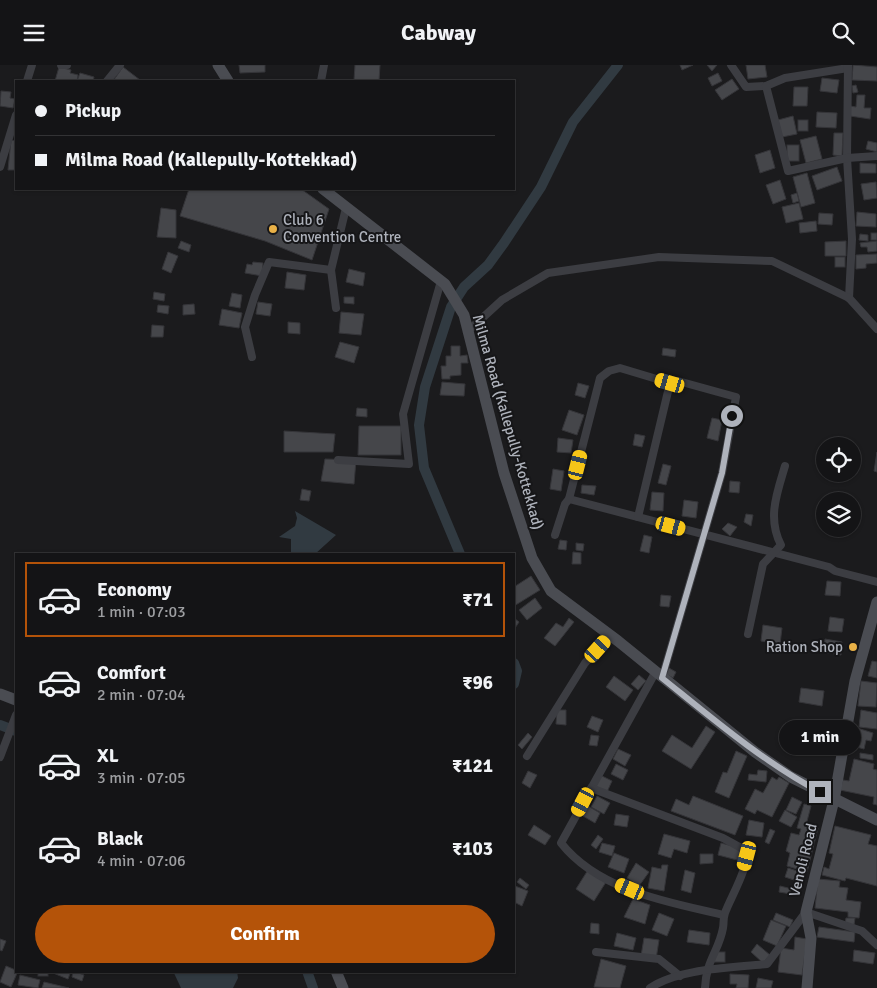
<!DOCTYPE html>
<meta charset="utf-8">
<style>
:root{--surface:#141416;--page:#1d1d1f;--text:#f1f3f6;--muted:#9d9ea1;--line:#333335;--accent:#b45309}
body{margin:0;font-family:Signika,sans-serif;background:var(--page);color:var(--text);height:100vh;display:flex;flex-direction:column;font-size:19px;white-space:nowrap}
*{box-sizing:border-box;margin:0}
p{font-size:16px;color:var(--muted)}
.icon{flex:none;width:28px;height:28px;fill:none;stroke:currentColor;stroke-width:2;stroke-linecap:round;stroke-linejoin:round}
.map{position:relative;flex:1;overflow:hidden}
.details{position:absolute;left:15px;top:488px;width:500px;height:420px;display:flex;flex-direction:column;background:var(--surface);border-radius:0px;box-shadow:0 1px 4px #0004,0 0 0 1px var(--line)}
.details>*{flex:none}
.guide{position:absolute;left:15px;top:15px;width:500px;height:110px;border-radius:0px;box-shadow:0 1px 4px #0004,0 0 0 1px var(--line);display:grid;align-content:center;height:110px;padding:0 20px;background:var(--surface)}
.tools{position:absolute;left:816px;top:372px;display:grid;gap:10px}
.tools a{display:grid;place-items:center;width:45px;height:45px;border-radius:50%;background:var(--surface);box-shadow:0 1px 4px #0004,0 0 0 1px var(--line);font-size:25px}
.end{position:absolute;width:22px;height:22px;margin:-11px;border:6px solid #aeb2bb;background:#111;box-shadow:0 0 0 2px #111}
.from{border-radius:50%}
.bubble{position:absolute;height:35px;border-radius:18px;background:var(--surface);box-shadow:0 1px 4px #0004,0 0 0 1px var(--line);font-size:16px;font-weight:800;line-height:35px;text-align:center}
.car{position:absolute;width:15px;height:30px;margin:-15px -8px;border-radius:6px;box-shadow:0 0 4px 1px #0007;background:linear-gradient(#f5c518 24%,#345 0 40%,#f5c518 0 76%,#345 0 86%,#f5c518 0)}
.guide b{display:flex;align-items:center;gap:18px;height:48px;font-size:19px}
.guide b+b{border-top:1px solid var(--line)}
.guide i{width:12px;height:12px;background:var(--text)}
ul{padding:9px 0 0;list-style:none}
li{display:flex;align-items:center;gap:15px;height:75px;margin:0 10px 8px;padding:0 10px;border:2px solid transparent;border-radius:0px}
li div{flex:1}
li b{display:block;font-size:19px}
li em{font-style:normal;font-weight:800}
li.selected{border-color:var(--accent)}
li>.icon{width:45px;height:45px;stroke-width:1.5}
.action{display:flex;gap:10px;margin-top:auto;padding:10px 20px}
.action a{flex:1;height:58px;border-radius:30px;background:var(--accent);color:#fff;font-size:20px;font-weight:800;line-height:58px;text-align:center}
header{display:flex;justify-content:space-between;align-items:center;height:65px;padding:0 20px;background:var(--surface);font-size:22px;font-weight:800}
.map>svg:first-child{display:block}
.water{fill:#313a41}
.lines{fill:none;stroke-linecap:round;stroke-linejoin:round}
.canal{stroke:#313a41;stroke-width:10}
.building{fill:#45464a;stroke:#353539}
.street{stroke:#3c3d42;stroke-width:8}
.secondary{stroke:#4a4c52;stroke-width:11}
.route{stroke:#aeb2bb;stroke-width:6}
.poi-dot{fill:#e9b147;stroke:#161618;stroke-width:2}
.labels{text-anchor:middle;stroke-width:4;stroke-linejoin:round;paint-order:stroke}
.poi-label{font-size:15px;fill:#aeb2bb;stroke:#161618;text-anchor:start}
.street-label{font-size:15px;fill:#aeb2bb;stroke:#161618}
</style>
<header><svg class="icon" aria-label="menu" viewBox="0 0 24 24"><path d="M4 6h16M4 12h16M4 18h16"/></svg>Cabway<svg class="icon" aria-label="search" viewBox="0 0 24 24"><circle cx="10" cy="10" r="6"/><path d="M15 15l6 6"/></svg></header>
<div class="map">
<svg width="877" height="923" viewBox="0 0 877 923">
<rect width="100%" height="100%" fill="#1b1b1d"/>
<g class="water">
<path d="M295,446L336,470L315,489H291V474L279,472L295,461L297,453Z"/>
<path d="M173,906H237L238,913L233,923H181Z"/>
</g>
<g class="lines">
<g class="canal">
<path d="M460,489L424,403L419,360L425,322L451,242L464,222L488,200L504,178L541,122L573,57L618,0"/>
<path d="M514,598L517,606L514,619"/>
<path d="M0,660L16,666"/>
<path d="M307,906L313,923"/>
</g>
</g>
<g class="building">
<path d="M239,0H265V7L240,8Z"/>
<path d="M355,0H380L379,16L354,15Z"/>
<path d="M680,0H693L682,5Z"/>
<path d="M707,0H717L712,6Z"/>
<path d="M746,0H765L767,12L748,14Z"/>
<path d="M853,0L877,2V16L852,15Z"/>
<path d="M59,2L71,5L70,8L78,10L77,16H55Z"/>
<path d="M123,2L140,15L139,16H113Z"/>
<path d="M80,8L94,12L93,16H77Z"/>
<path d="M718,8L722,16L712,21L708,13Z"/>
<path d="M822,13L839,15L837,28L820,26Z"/>
<path d="M732,14L739,24L722,35L715,25Z"/>
<path d="M856,20L858,27L853,28L852,21Z"/>
<path d="M794,22H808L807,41H793Z"/>
<path d="M1,26L11,27L10,33L15,34L13,43L0,41Z"/>
<path d="M857,30H865L864,43H871L870,54L850,51V41L856,42Z"/>
<path d="M817,47L837,48L836,63L816,62Z"/>
<path d="M793,51L797,69L782,72L778,55Z"/>
<rect x="798" y="55" width="10" height="11"/>
<path d="M834,68H843L842,91L833,90Z"/>
<path d="M816,71L822,94L806,98L800,75Z"/>
<path d="M11,75L16,76V105H8Z"/>
<path d="M868,76L877,78V87L866,84Z"/>
<rect x="787" y="80" width="12" height="16"/>
<path d="M770,85L775,103L760,108L755,90Z"/>
<path d="M860,98L876,99V108H860Z"/>
<path d="M837,102L842,116L817,125L812,111Z"/>
<path d="M807,108L815,138L801,142L793,112Z"/>
<path d="M780,115L786,134L773,139L766,120Z"/>
<path d="M876,117L877,133L864,135L861,119Z"/>
<path d="M189,124H301L329,144L312,195L265,176L180,151Z"/>
<path d="M797,128L799,136L793,138L791,130Z"/>
<path d="M799,138L803,154L786,158L782,142Z"/>
<path d="M161,143L176,145V173L157,172Z"/>
<path d="M857,147L876,149V162L856,161Z"/>
<path d="M819,148L833,149L832,160L818,159Z"/>
<path d="M816,156L817,166L800,168L799,158Z"/>
<rect x="871" y="168" width="6" height="7"/>
<path d="M860,169L868,170V176L859,175Z"/>
<path d="M181,176L191,180L189,187L178,183Z"/>
<path d="M846,176V191H825V177Z"/>
<path d="M877,176V186L868,187L867,182H861L860,178Z"/>
<path d="M168,187L178,191L171,208L162,204Z"/>
<path d="M877,189V198L866,199V203L856,204V190Z"/>
<rect x="835" y="192" width="10" height="10"/>
<path d="M253,197L263,198L262,211L245,208L247,199L252,200Z"/>
<path d="M349,204L365,208L363,221L346,217Z"/>
<path d="M287,207L306,210L304,225L285,223Z"/>
<path d="M154,227L165,229L164,236L153,234Z"/>
<path d="M232,228L242,230L240,243L229,241Z"/>
<path d="M344,232H354V239L344,238Z"/>
<path d="M258,237L272,239L270,251L256,249Z"/>
<path d="M194,239L195,249L183,250V240Z"/>
<path d="M158,240L169,241L168,249L157,247Z"/>
<path d="M222,244L242,248L239,263L219,260Z"/>
<path d="M341,247L364,249L361,270L339,268Z"/>
<path d="M288,257L300,258V269L288,268Z"/>
<path d="M152,260L164,261L163,272H151Z"/>
<path d="M340,277L359,282L354,298L335,292Z"/>
<path d="M451,281H460V291L467,290L468,298H461V310L450,311V314H442L441,301H446V291H451Z"/>
<path d="M663,283L676,285L675,292L662,290Z"/>
<path d="M442,317L465,319L464,331L440,330Z"/>
<path d="M578,318L589,321L585,333L575,330Z"/>
<path d="M357,343L367,344V352L356,351Z"/>
<path d="M569,345L584,350L577,370L562,365Z"/>
<path d="M712,353L722,355L718,376L707,373Z"/>
<path d="M359,361H401V390H358Z"/>
<path d="M284,366L335,369L333,387H284Z"/>
<path d="M635,369L645,371L642,382L633,380Z"/>
<path d="M558,373L573,375L571,388L557,387Z"/>
<path d="M877,387V407L874,406Z"/>
<path d="M325,394L356,395L354,419L321,416Z"/>
<path d="M663,399L671,401L666,420L658,418Z"/>
<path d="M553,404L564,406L561,426L550,424Z"/>
<path d="M730,416L740,417L739,428L729,427Z"/>
<path d="M582,420L596,421L594,430L581,428Z"/>
<path d="M302,424L311,426L309,436L300,435Z"/>
<path d="M652,427L664,428L663,446L650,445Z"/>
<path d="M684,435L698,437L696,453L682,451Z"/>
<path d="M746,449L753,450L751,461L744,457Z"/>
<path d="M728,458L737,462L730,471L722,464Z"/>
<path d="M644,470L652,472L649,488L640,486Z"/>
<path d="M560,475L567,476L566,485L558,484Z"/>
<path d="M576,478L584,479L583,486L576,485Z"/>
<path d="M573,487L581,488V499H572Z"/>
<path d="M531,511L540,525L514,541V522Z"/>
<path d="M827,516L841,517L840,531L825,530Z"/>
<path d="M661,530L671,531L669,542L660,541Z"/>
<path d="M535,533L542,543L527,555L519,545Z"/>
<path d="M830,552L844,554L842,567L828,566Z"/>
<path d="M514,553L519,557L515,563L514,562Z"/>
<path d="M569,553L574,557L555,581L544,573L556,558L563,562Z"/>
<path d="M763,560L782,563L780,579L761,576Z"/>
<path d="M825,574L842,577L841,590L824,587Z"/>
<path d="M872,596L877,597V613L868,611Z"/>
<path d="M669,603L676,607L673,613L666,609Z"/>
<path d="M639,610L646,616L638,625L631,619Z"/>
<path d="M614,611L633,625L625,636L606,622Z"/>
<path d="M861,616L877,618L876,642L858,641Z"/>
<path d="M801,623L824,626L822,641L799,637Z"/>
<path d="M557,645H566V660L556,659Z"/>
<path d="M861,645L877,648V664L859,662Z"/>
<path d="M592,651L603,655L598,667L587,662Z"/>
<path d="M706,661L715,667L691,704L662,686L672,670L692,683Z"/>
<path d="M854,662L873,668L871,676L866,675L864,684L849,680Z"/>
<path d="M528,668L532,672L522,684L518,680Z"/>
<path d="M591,670L599,671L597,681L589,680Z"/>
<path d="M618,684L631,690L625,701L613,694Z"/>
<path d="M736,686L747,691L729,733L715,727L723,707L727,708Z"/>
<path d="M860,688L873,690V695L860,693Z"/>
<path d="M854,694L874,699L873,704L877,705V740L873,739L874,732L840,725L843,715L849,716Z"/>
<path d="M616,699L628,705L623,715L611,709Z"/>
<path d="M758,705L767,706L766,717L748,715L749,709L757,710Z"/>
<path d="M528,706L537,710L530,723L522,718Z"/>
<path d="M600,710L612,716L607,727L595,721Z"/>
<path d="M772,712L777,715L779,712L789,718L772,752L757,745L755,749L745,744L755,724L763,728Z"/>
<path d="M597,731L610,738L604,749L591,742Z"/>
<path d="M693,731L743,751L735,770L671,746L676,734L689,740Z"/>
<path d="M792,732L802,737L796,749L786,745Z"/>
<path d="M804,739L811,741L806,760L818,763L807,807L787,801L790,788L786,786L791,768L799,770L801,764L797,763Z"/>
<path d="M588,741L600,748L595,758L583,751Z"/>
<path d="M785,745L797,752L791,762L779,756Z"/>
<path d="M616,749L629,751L627,762L614,760Z"/>
<path d="M749,755L764,758L762,772L746,770Z"/>
<path d="M534,760L551,771L545,780L528,770Z"/>
<path d="M835,761L871,770L868,779L877,781V821L846,813L845,816L822,810L824,802L829,804L833,789L829,788Z"/>
<path d="M770,764L775,766L769,779L765,777Z"/>
<path d="M664,769L690,776L687,788L674,784L671,793L658,789Z"/>
<path d="M598,770L603,774L596,784L591,780Z"/>
<path d="M602,778L615,781L612,791L599,787Z"/>
<path d="M721,778L744,784L741,796L718,790Z"/>
<path d="M614,788L629,794L624,808L608,802Z"/>
<path d="M700,789H713V798L700,799Z"/>
<path d="M636,798L649,807L639,821L627,813Z"/>
<path d="M662,800H668L664,826L648,823L652,802L661,804Z"/>
<path d="M788,803L797,806L794,815L785,812Z"/>
<path d="M588,805L606,817L594,836L576,824Z"/>
<path d="M685,805L695,808L691,828L681,825Z"/>
<path d="M520,813L529,820L526,824L517,817Z"/>
<path d="M818,814L840,816L839,822L848,823L846,835L861,837L859,853L848,852V847L815,843Z"/>
<path d="M515,821L528,826L522,841L514,837Z"/>
<path d="M780,821L792,824L791,829L779,827Z"/>
<path d="M633,834L650,840L645,859L624,852Z"/>
<path d="M659,848L674,854L667,871L652,865Z"/>
<path d="M776,848L793,855L790,862L773,855Z"/>
<path d="M846,853H855L854,860L845,859Z"/>
<path d="M771,855L786,861L777,881L763,875Z"/>
<path d="M591,858L599,859V869L590,868Z"/>
<path d="M819,862L855,867L854,877L817,872Z"/>
<path d="M689,865L710,868L709,880L687,877Z"/>
<path d="M617,868L636,873L633,885L614,881Z"/>
<path d="M795,872L807,874L802,910L778,907L781,883L794,885Z"/>
<path d="M644,873L659,875L656,894L641,891Z"/>
<path d="M0,874L6,876L2,886L0,885Z"/>
<path d="M757,879L770,890L763,898L751,887Z"/>
<path d="M854,885L875,888L873,899L853,896Z"/>
<rect x="712" y="887" width="13" height="10"/>
<path d="M601,894L626,901L620,923L594,922Z"/>
<path d="M6,901L18,906L11,922L0,917Z"/>
<rect x="38" y="906" width="10" height="5"/>
<path d="M54,906H71L68,914L53,908Z"/>
<path d="M73,906L84,910L82,916L72,912Z"/>
<path d="M730,909L749,910L748,923H736L737,919H730Z"/>
<path d="M20,910L40,915L38,923L18,920Z"/>
<path d="M758,913L773,916L771,923H756Z"/>
<path d="M44,917L69,923H42Z"/>
</g>
<g class="lines">
<g class="street">
<path d="M61,0H67"/>
<path d="M731,0L746,22L766,21L785,13L848,3"/>
<path d="M848,0L847,93L852,174L849,233"/>
<path d="M27,16L32,0"/>
<path d="M107,16L120,0"/>
<path d="M321,16L324,0"/>
<path d="M766,21L788,106L847,93L877,91"/>
<path d="M0,102L16,50"/>
<path d="M336,243L331,205L346,143"/>
<path d="M467,267L502,235L548,208L659,192L772,196L849,233L877,264"/>
<path d="M252,292L245,262L255,230L269,197L331,205"/>
<path d="M338,395L409,399L403,349L441,216"/>
<path d="M569,434L829,502L835,506L877,517"/>
<path d="M638,452L670,318"/>
<path d="M555,470L565,439L569,434L600,313L609,306L620,303L670,318L678,316L736,332L722,408L662,613"/>
<path d="M748,569L763,499L781,480C767,453 777,428 785,401"/>
<path d="M655,608L561,778C599,826 668,837 724,850"/>
<path d="M527,691L585,598L610,570"/>
<path d="M0,692L16,650"/>
<path d="M591,723L723,773L745,785C751,800 730,833 725,848C723,853 724,858 723,863C719,886 706,895 705,923"/>
<path d="M596,887L659,894L680,911"/>
<path d="M650,923C679,903 732,903 767,899L806,847L862,866L877,880"/>
</g>
<g class="secondary">
<path d="M218,0L228,16"/>
<path d="M323,124L445,219L464,250L504,408L532,493L551,526L618,576L755,687L791,712L877,755"/>
<path d="M0,629L16,635"/>
<path d="M336,906L343,923"/>
<path d="M807,923L811,873L806,847L834,735L855,616L877,537"/>
</g>
</g>
<g class="lines">
<path class="route" d="M732,351L722,408L662,613C713,654 762,696 820,727"/>
</g>
<g class="poi-dot">
<circle cx="273" cy="164" r="5"/>
<circle cx="853" cy="582" r="5"/>
</g>
<g class="labels">
<g class="poi-label">
<text x="283" y="160">Club 6<tspan x="283" dy="17">Convention Centre</tspan></text>
<text x="843" y="587" text-anchor="end">Ration Shop</text>
</g>
<g class="street-label">
<text transform="translate(508 357) rotate(74)" y="5">Milma Road (Kallepully-Kottekkad)</text>
<text transform="translate(803 795) rotate(-76)" y="5">Venoli Road</text>
</g>
</g>
</svg>
<div class="tools">
<a><svg class="icon" aria-label="locate" viewBox="0 0 24 24"><circle cx="12" cy="12" r="6"/><path d="M12 2v4M12 18v4M2 12h4M18 12h4"/></svg></a>
<a><svg class="icon" aria-label="layers" viewBox="0 0 24 24"><path d="M12 4l9 5-9 5-9-5zM3 14l9 5 9-5"/></svg></a>
</div>
<i class="end from" style="left:732px;top:351px"></i>
<i class="end" style="left:820px;top:727px"></i>
<div class="bubble" style="left:779px;top:655px;width:82px">1 min</div>
<i class="car" style="left:670px;top:318px;rotate:286deg"></i>
<i class="car" style="left:578px;top:400px;rotate:14deg"></i>
<i class="car" style="left:671px;top:461px;rotate:105deg"></i>
<i class="car" style="left:598px;top:584px;rotate:42deg"></i>
<i class="car" style="left:583px;top:737px;rotate:208deg"></i>
<i class="car" style="left:747px;top:791px;rotate:195deg"></i>
<i class="car" style="left:630px;top:824px;rotate:293deg"></i>
<div class="guide">
<b><i class="from"></i>Pickup</b>
<b><i></i>Milma Road (Kallepully-Kottekkad)</b>
</div>
<section class="details">
<ul>
<li class="selected"><svg class="icon" aria-label="car" viewBox="0 0 24 24"><path d="M5 17H2v-5l4-1 3-4h7l3 4 3 1v5h-3M9 17h6M6 11h13"/><circle cx="7" cy="17" r="2"/><circle cx="17" cy="17" r="2"/></svg><div><b>Economy</b><p>1 min · 07:03</p></div><em>₹71</em></li>
<li><svg class="icon" aria-label="car" viewBox="0 0 24 24"><path d="M5 17H2v-5l4-1 3-4h7l3 4 3 1v5h-3M9 17h6M6 11h13"/><circle cx="7" cy="17" r="2"/><circle cx="17" cy="17" r="2"/></svg><div><b>Comfort</b><p>2 min · 07:04</p></div><em>₹96</em></li>
<li><svg class="icon" aria-label="car" viewBox="0 0 24 24"><path d="M5 17H2v-5l4-1 3-4h7l3 4 3 1v5h-3M9 17h6M6 11h13"/><circle cx="7" cy="17" r="2"/><circle cx="17" cy="17" r="2"/></svg><div><b>XL</b><p>3 min · 07:05</p></div><em>₹121</em></li>
<li><svg class="icon" aria-label="car" viewBox="0 0 24 24"><path d="M5 17H2v-5l4-1 3-4h7l3 4 3 1v5h-3M9 17h6M6 11h13"/><circle cx="7" cy="17" r="2"/><circle cx="17" cy="17" r="2"/></svg><div><b>Black</b><p>4 min · 07:06</p></div><em>₹103</em></li>
</ul>
<div class="action"><a>Confirm</a></div>
</section>
</div>
